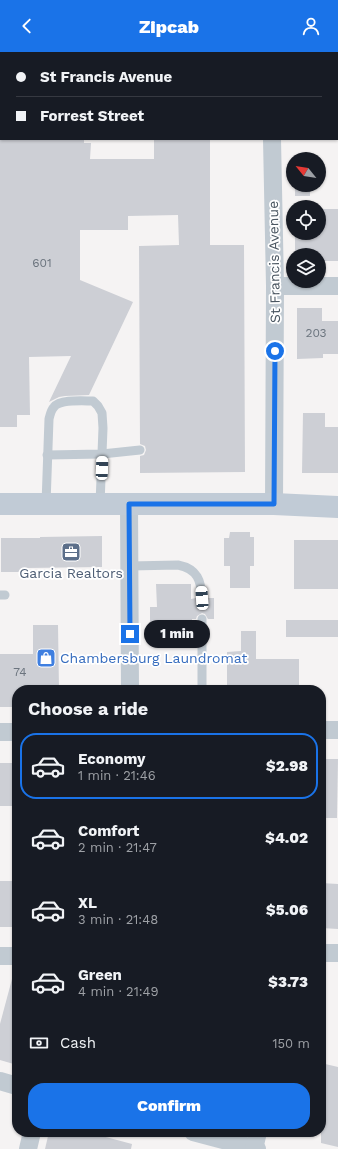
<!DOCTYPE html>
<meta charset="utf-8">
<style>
:root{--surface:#171b24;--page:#20242c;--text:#f1f3f6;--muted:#9ea1a6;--line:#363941;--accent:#1a73e8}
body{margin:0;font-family:"Work Sans",sans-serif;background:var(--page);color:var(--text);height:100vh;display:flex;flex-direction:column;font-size:15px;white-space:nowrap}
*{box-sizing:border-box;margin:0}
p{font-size:13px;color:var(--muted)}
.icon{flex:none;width:22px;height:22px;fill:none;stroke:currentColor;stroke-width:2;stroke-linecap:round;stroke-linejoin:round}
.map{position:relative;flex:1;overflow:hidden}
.side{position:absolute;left:12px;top:633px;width:314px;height:452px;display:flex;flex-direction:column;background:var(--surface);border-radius:16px;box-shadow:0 1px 3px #0004}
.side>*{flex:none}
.guide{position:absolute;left:0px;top:0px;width:338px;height:88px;box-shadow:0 1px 3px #0004;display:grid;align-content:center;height:88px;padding:0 16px;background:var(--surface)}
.needle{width:26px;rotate:300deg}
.controls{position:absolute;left:286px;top:100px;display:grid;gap:8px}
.controls a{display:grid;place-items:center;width:40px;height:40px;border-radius:50%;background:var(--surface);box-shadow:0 1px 3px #0004;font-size:20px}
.end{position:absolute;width:18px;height:18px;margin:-9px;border:5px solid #1a73e8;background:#fff;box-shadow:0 0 0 2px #fff}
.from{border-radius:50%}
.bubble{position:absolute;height:28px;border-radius:14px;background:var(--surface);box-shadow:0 1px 3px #0004;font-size:13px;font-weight:800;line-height:28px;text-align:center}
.car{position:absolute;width:12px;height:24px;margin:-12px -6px;border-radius:5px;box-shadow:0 0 3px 1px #0007;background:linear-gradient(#fff 24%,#345 0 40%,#fff 0 76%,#345 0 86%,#fff 0)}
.guide b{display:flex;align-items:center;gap:14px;height:38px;font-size:15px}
.guide b+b{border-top:1px solid var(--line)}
.guide i{width:10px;height:10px;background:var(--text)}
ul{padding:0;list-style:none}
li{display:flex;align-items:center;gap:12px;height:66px;margin:0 8px 6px;padding:0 8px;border:2px solid transparent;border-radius:16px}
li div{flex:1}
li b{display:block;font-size:15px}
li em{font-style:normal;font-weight:800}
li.on{border-color:var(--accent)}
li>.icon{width:36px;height:36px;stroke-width:1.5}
h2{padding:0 16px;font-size:18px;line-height:48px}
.pay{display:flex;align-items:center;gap:10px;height:44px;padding:0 16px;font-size:15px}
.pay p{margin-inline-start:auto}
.cta{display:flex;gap:8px;margin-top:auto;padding:8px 16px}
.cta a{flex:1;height:46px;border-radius:16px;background:var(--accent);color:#fff;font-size:16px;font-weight:800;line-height:46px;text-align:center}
header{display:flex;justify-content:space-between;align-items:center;height:52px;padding:0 16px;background:var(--accent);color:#fff;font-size:18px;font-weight:800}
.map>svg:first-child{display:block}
.building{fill:#cdcfd5}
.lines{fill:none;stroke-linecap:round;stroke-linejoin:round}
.lane{stroke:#c1cad2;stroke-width:9}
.street{stroke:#c1cad2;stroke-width:18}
.secondary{stroke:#c1cbd6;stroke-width:22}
.route{stroke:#1a73e8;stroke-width:5}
.labels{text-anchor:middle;stroke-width:3.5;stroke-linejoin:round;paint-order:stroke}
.number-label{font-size:12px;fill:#6b747e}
.street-label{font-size:14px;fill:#4a5661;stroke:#fff}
.service-label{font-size:14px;fill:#4e5e75;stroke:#fff}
.shop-label{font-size:14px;fill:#366cbe;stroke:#fff;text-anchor:start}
</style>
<header><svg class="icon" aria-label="back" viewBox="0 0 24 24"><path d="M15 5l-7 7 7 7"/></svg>Zipcab<svg class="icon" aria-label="person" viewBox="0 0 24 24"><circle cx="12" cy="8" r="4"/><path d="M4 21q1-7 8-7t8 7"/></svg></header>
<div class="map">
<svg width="338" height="1097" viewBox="0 0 338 1097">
<rect width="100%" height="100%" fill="#f5f3f3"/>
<g class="building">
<path d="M0,87H84V91H91L90,107H154V87H210V193H244L245,420L140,421V404L144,403L146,398L145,394L140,392L139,194L179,193L178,163L128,164V178H80V228L133,250L89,343L65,344L59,345L49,350L71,304L29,305L30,363H17V375H0Z"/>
<rect x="295" y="133" width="15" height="11"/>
<path d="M319,157H338V209H319V203H295V181H319Z"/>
<path d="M297,256H322V269H338V302H323V306L297,307Z"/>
<path d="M303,361H325V375H338V421H302Z"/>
<path d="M230,480H250V485H254V514H250V536H230V514H224V486H229Z"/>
<path d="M102,484V515L27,516V520H1V486H40V485Z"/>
<rect x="294" y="488" width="44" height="49"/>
<path d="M156,532H191V547L196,546L199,551L203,552L206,551L208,546H214V567H208L205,562L202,561L197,564L196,567H192V589L157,590V570H150V555H157Z"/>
<rect x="286" y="568" width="52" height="17"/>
<path d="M33,573H58L59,638H17V655H0V602H33Z"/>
<path d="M241,579H256V607H299V638H227V600L241,599Z"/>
<path d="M321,707H338L337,766H321Z"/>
<rect x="0" y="711" width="17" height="43"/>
<rect x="0" y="829" width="17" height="46"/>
<path d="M321,831L338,832V877L321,876Z"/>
<path d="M12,927L17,928V1013L0,1008V972Z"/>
<path d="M321,1011L338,1015V1095L321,1091Z"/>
<path d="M49,1080H87L132,1092L131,1097H45Z"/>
</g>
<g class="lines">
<g class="lane">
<path d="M47,403L102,402L140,398"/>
<path d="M46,452L49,367C50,363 51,358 54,355C60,347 83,349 93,349L98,354L102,361L103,376L100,452"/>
<path d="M130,514L178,513C198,517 201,529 202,546"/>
<path d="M0,543H5"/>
<path d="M202,567V638"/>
</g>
<g class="street">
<path d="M262,0V1"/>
<path d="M0,16H1"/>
<path d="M337,16H338"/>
<path d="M272,87L275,234L274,452"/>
<path d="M275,234H338"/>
<path d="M129,452L130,638"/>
<path d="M321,678H338"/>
<path d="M0,680H17"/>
<path d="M321,901H338"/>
<path d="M0,904H17"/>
<path d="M0,1029L17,1034"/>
<path d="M193,1080L257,1097"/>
<path d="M28,1097L32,1080"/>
<path d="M254,1097L258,1080"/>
</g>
<path class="secondary" d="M0,452H274L338,455"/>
</g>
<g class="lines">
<path class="route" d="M130,582L129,452H274L275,299"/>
</g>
<defs>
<g id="office-square" transform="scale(1)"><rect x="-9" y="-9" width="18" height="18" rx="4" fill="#5c6f8a" stroke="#fff"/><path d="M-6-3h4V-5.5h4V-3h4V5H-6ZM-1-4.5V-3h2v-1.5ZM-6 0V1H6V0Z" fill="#fff"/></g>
<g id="shop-square" transform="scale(1)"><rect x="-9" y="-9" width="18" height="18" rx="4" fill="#3f7fe0" stroke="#fff"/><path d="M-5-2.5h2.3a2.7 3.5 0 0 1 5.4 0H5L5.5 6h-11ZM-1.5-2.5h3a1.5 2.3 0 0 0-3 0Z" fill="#fff"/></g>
</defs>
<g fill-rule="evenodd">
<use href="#office-square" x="71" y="500"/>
<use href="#shop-square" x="46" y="606"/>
</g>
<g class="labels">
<g class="number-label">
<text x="42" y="215">601</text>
<text x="316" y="285">203</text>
<text x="20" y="624">74</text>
</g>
<g class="street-label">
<text transform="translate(274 210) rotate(-91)" y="5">St Francis Avenue</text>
</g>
<g class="service-label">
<text x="71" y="526">Garcia Realtors</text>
</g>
<g class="shop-label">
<text x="60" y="611">Chambersburg Laundromat</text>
</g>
</g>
</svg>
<div class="controls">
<a><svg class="needle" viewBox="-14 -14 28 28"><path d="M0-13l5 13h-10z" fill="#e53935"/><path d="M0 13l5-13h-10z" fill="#9ea1a6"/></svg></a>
<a><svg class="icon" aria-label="locate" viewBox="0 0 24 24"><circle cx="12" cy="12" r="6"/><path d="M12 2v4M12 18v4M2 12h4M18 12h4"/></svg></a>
<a><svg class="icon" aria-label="layers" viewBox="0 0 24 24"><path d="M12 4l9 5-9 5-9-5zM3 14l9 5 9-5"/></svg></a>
</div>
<i class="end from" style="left:275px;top:299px"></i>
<i class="end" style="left:130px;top:582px"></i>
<div class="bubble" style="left:144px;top:568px;width:66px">1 min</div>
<i class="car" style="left:102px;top:416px;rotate:2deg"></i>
<i class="car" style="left:202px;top:546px;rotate:356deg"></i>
<div class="guide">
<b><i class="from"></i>St Francis Avenue</b>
<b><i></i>Forrest Street</b>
</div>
<section class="side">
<h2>Choose a ride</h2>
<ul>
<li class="on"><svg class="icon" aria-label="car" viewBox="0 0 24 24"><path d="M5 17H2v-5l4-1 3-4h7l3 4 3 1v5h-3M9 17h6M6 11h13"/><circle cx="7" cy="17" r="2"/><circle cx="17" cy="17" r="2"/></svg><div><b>Economy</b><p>1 min · 21:46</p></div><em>$2.98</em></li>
<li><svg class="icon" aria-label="car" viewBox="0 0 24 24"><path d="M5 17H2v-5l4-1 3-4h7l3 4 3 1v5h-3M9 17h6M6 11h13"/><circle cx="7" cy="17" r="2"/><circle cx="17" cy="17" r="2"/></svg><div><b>Comfort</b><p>2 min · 21:47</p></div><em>$4.02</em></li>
<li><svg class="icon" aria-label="car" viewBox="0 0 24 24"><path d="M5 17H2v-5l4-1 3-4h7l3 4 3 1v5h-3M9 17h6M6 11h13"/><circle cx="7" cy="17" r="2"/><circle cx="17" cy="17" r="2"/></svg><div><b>XL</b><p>3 min · 21:48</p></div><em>$5.06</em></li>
<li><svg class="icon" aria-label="car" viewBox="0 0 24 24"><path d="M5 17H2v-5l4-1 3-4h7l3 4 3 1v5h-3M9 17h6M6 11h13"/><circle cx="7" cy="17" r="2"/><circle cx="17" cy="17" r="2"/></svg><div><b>Green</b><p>4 min · 21:49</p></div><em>$3.73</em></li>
</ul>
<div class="pay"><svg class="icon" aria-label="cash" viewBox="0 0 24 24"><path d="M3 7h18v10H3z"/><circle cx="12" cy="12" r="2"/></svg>Cash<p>150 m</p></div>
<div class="cta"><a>Confirm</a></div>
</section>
</div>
